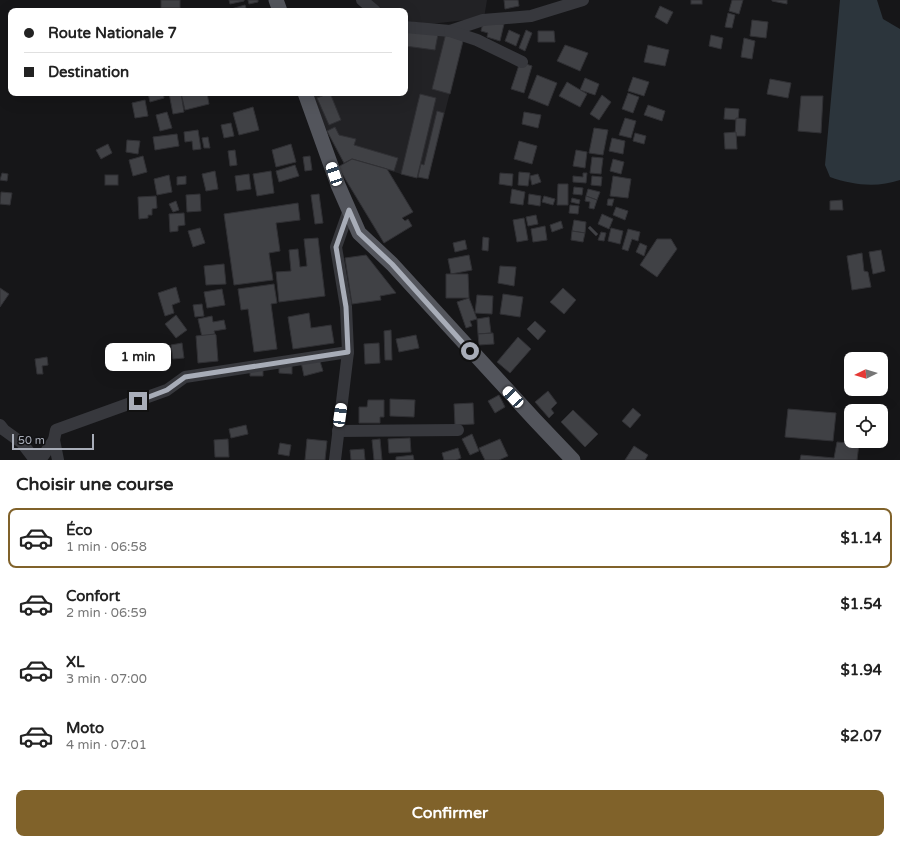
<!DOCTYPE html>
<html lang="fr">
<meta charset="utf-8">
<style>
:root{--surface:#fff;--page:#f2f2f2;--text:#222;--muted:#767676;--line:#e0e0e0;--accent:#80622a}
body{margin:0;font-family:"Varela Round",sans-serif;background:var(--page);color:var(--text);height:100vh;display:flex;flex-direction:column;font-size:15px;white-space:nowrap}
*{box-sizing:border-box;margin:0}
p{font-size:13px;color:var(--muted)}
.icon{flex:none;width:22px;height:22px;fill:none;stroke:currentColor;stroke-width:2;stroke-linecap:round;stroke-linejoin:round}
.map{position:relative;height:460px;overflow:hidden}
.panel{display:flex;flex-direction:column;background:var(--surface);flex:1}
.panel>*{flex:none}
.banner{position:absolute;left:8px;top:8px;width:400px;height:88px;border-radius:8px;box-shadow:0 4px 16px #0002;display:grid;align-content:center;height:88px;padding:0 16px;background:var(--surface)}
.needle{width:26px;rotate:265deg}
.tools{position:absolute;left:844px;top:352px;display:grid;gap:8px}
.tools a{display:grid;place-items:center;width:44px;height:44px;border-radius:8px;background:var(--surface);box-shadow:0 4px 16px #0002;font-size:20px}
.scale{position:absolute;left:12px;bottom:10px;width:82px;box-sizing:border-box;padding-left:4px;border:2px solid #a8adb8;border-top:0;font-size:11px;line-height:14px;white-space:nowrap;color:#a8adb8;-webkit-text-stroke:3px #111113;paint-order:stroke}
.end{position:absolute;width:18px;height:18px;margin:-9px;border:5px solid #a8adb8;background:#111;box-shadow:0 0 0 2px #111}
.from{border-radius:50%}
.bubble{position:absolute;height:28px;border-radius:8px;background:var(--surface);box-shadow:0 4px 16px #0002;font-size:13px;font-weight:800;line-height:28px;text-align:center}
.car{position:absolute;width:12px;height:24px;margin:-12px -6px;border-radius:5px;box-shadow:0 0 3px 1px #0007;background:linear-gradient(#fff 24%,#345 0 40%,#fff 0 76%,#345 0 86%,#fff 0)}
.banner b{display:flex;align-items:center;gap:14px;height:38px;font-size:15px}
.banner b+b{border-top:1px solid var(--line)}
.banner i{width:10px;height:10px;background:var(--text)}
ul{padding:0;list-style:none}
li{display:flex;align-items:center;gap:12px;height:60px;margin:0 8px 6px;padding:0 8px;border:2px solid transparent;border-radius:8px}
li div{flex:1}
li b{display:block;font-size:15px}
li em{font-style:normal;font-weight:800}
li.on{border-color:var(--accent)}
li>.icon{width:36px;height:36px;stroke-width:1.5}
h2{padding:0 16px;font-size:18px;line-height:48px}
.action{display:flex;gap:8px;margin-top:auto;padding:8px 16px}
.action a{flex:1;height:46px;border-radius:8px;background:var(--accent);color:#fff;font-size:16px;font-weight:800;line-height:46px;text-align:center}
.map>svg:first-child{display:block}
.built{fill:#222225}
.water{fill:#2c353c}
.building{fill:#404145;stroke:#303034}
.lines{fill:none;stroke-linecap:round;stroke-linejoin:round}
.minor{stroke:#37383d;stroke-width:12}
.major{stroke:#53555c;stroke-width:15}
.route{stroke:#a8adb8;stroke-width:5}
</style>
<div class="map">
<svg width="900" height="460" viewBox="0 0 900 460">
<rect width="100%" height="100%" fill="#161618"/>
<g class="built">
<path d="M369,0H487L484,18L430,24L405,21V11H382Z"/>
<path d="M405,29L464,37L428,179L401,174L352,159L344,163L327,131L311,93H405Z"/>
</g>
<path class="water" d="M840,0H877L883,19L900,29V180C877,188 852,185 830,177L825,165Z"/>
<g class="building">
<rect x="161" y="0" width="19" height="8"/>
<path d="M229,0H244V1L230,4Z"/>
<path d="M248,0H258V2L249,4Z"/>
<path d="M504,0H518L519,6L505,9Z"/>
<rect x="691" y="0" width="11" height="4"/>
<path d="M732,0H743L739,14L729,11Z"/>
<path d="M772,0H787V4L772,1Z"/>
<path d="M245,5L247,11H224Z"/>
<path d="M660,6L673,12L667,24L655,17Z"/>
<path d="M728,13L735,15L732,28L725,27Z"/>
<path d="M752,20L768,22L766,38L750,36Z"/>
<path d="M483,23L504,24L500,41L487,37L488,33L481,31Z"/>
<path d="M405,29L438,34L435,50L405,46Z"/>
<path d="M509,30L520,35L516,46L505,41Z"/>
<path d="M526,30L532,33L525,51L519,48Z"/>
<path d="M538,31H554L555,42H538Z"/>
<path d="M446,33L464,37L450,94L432,89Z"/>
<path d="M711,35L723,38L721,49L709,46Z"/>
<path d="M744,38L755,41L752,59L741,57Z"/>
<path d="M565,45L588,53L580,71L557,61Z"/>
<path d="M648,45L669,50L665,66L644,62Z"/>
<path d="M520,62L532,66L524,93L511,89Z"/>
<path d="M537,75L557,83L548,106L528,98Z"/>
<path d="M633,77L649,82L644,96L628,91Z"/>
<path d="M585,78L599,84L595,95L580,90Z"/>
<path d="M770,79L791,83L788,98L767,94Z"/>
<path d="M567,82L587,94L580,107L559,96Z"/>
<path d="M148,93H163L164,98L150,102Z"/>
<path d="M169,93H181L184,112L173,114Z"/>
<path d="M181,93H207L209,104L185,110Z"/>
<path d="M330,93L341,120L329,125L317,98Z"/>
<path d="M628,93L639,97L633,113L622,109Z"/>
<path d="M420,94L436,98L417,178L401,174Z"/>
<path d="M602,95L611,102L599,120L590,114Z"/>
<path d="M801,96H823L821,133L798,131Z"/>
<path d="M145,100L148,116L135,118L132,103Z"/>
<path d="M648,105L665,111L662,121L644,115Z"/>
<path d="M253,107L259,130L239,135L233,113Z"/>
<path d="M725,108L739,109L738,120L724,119Z"/>
<path d="M437,111L444,113L428,179L418,177L421,164L424,165Z"/>
<path d="M167,112L172,128L160,131L156,115Z"/>
<path d="M524,112L541,115L538,128L522,124Z"/>
<path d="M625,118L636,121L631,138L619,135Z"/>
<path d="M736,118L746,119L745,136H735Z"/>
<path d="M231,123L234,136L224,138L221,125Z"/>
<path d="M335,127L339,135L356,139L354,145L398,158L394,171L352,159L344,163L327,131Z"/>
<path d="M594,128L608,130L603,155L589,153Z"/>
<path d="M198,130L201,149L193,150L192,141L185,142L184,132Z"/>
<path d="M736,132L737,149H725L724,133Z"/>
<path d="M635,133L646,136L644,144L633,141Z"/>
<path d="M177,134L179,146L155,150L153,137Z"/>
<path d="M208,137L210,148H204L202,138Z"/>
<path d="M612,138L625,141L623,154L609,151Z"/>
<path d="M127,140L140,141L138,154L126,152Z"/>
<path d="M519,141L537,146L532,164L514,159Z"/>
<path d="M108,144L112,153L101,159L96,150Z"/>
<path d="M291,144L296,162L276,167L272,150Z"/>
<path d="M235,150L237,165L230,166L228,151Z"/>
<path d="M576,150L587,152L585,168L573,166Z"/>
<path d="M143,156L147,172L133,176L129,160Z"/>
<path d="M310,156L312,170L305,171L303,157Z"/>
<path d="M592,157L603,158L601,174L590,173Z"/>
<path d="M352,159L387,169L413,212L402,218L405,221L408,219L412,226L384,243L338,167Z"/>
<path d="M613,159L624,162L621,174L610,171Z"/>
<path d="M295,165L299,176L279,182L276,171Z"/>
<path d="M215,171L218,189L206,191L202,174Z"/>
<path d="M271,171L274,193L257,196L253,174Z"/>
<path d="M519,172L530,173L528,186L518,185Z"/>
<path d="M2,173L8,174L7,181L0,180Z"/>
<path d="M500,173L513,174L512,186L499,184Z"/>
<path d="M583,173H587L586,183L573,182V176L583,177Z"/>
<path d="M249,174L251,189L237,191L235,176Z"/>
<path d="M538,174L541,182L532,185L530,176Z"/>
<rect x="105" y="175" width="13" height="10"/>
<path d="M169,175L172,192L157,195L154,179Z"/>
<path d="M186,176V184L177,185V177Z"/>
<path d="M592,176L602,177L601,186L591,185Z"/>
<path d="M613,176L631,179L628,198L610,196Z"/>
<path d="M558,184H568V205H557Z"/>
<path d="M574,187L583,188L582,195L573,194Z"/>
<path d="M512,189L525,192L523,205L510,203Z"/>
<path d="M588,189L600,192L597,200L586,196Z"/>
<path d="M1,192L12,193L10,205L0,204Z"/>
<path d="M200,194L201,211L187,212L186,195Z"/>
<path d="M319,194L323,223L315,224L311,195Z"/>
<path d="M529,194L541,196L540,206L528,204Z"/>
<path d="M156,196L157,208L152,209V215H148V218L139,219L138,197Z"/>
<path d="M544,196L555,199L553,205L542,202Z"/>
<path d="M586,196L597,200L594,209L589,208L590,202L585,201Z"/>
<path d="M572,198L580,200L579,204L571,202Z"/>
<path d="M608,199H614L612,206L607,205Z"/>
<path d="M842,200L843,210H830V201Z"/>
<path d="M176,201L179,210L173,212L169,204Z"/>
<path d="M298,203L300,220L276,223L280,251L269,253L273,280L234,285L224,214Z"/>
<path d="M570,205L579,206L578,214L569,213Z"/>
<path d="M616,207L628,211L625,220L613,215Z"/>
<path d="M184,213L185,225L178,226V231L170,232L169,214Z"/>
<path d="M602,214L613,219L609,229L598,224Z"/>
<path d="M536,215L538,224L528,226L526,217Z"/>
<path d="M524,218L528,240L517,242L513,220Z"/>
<path d="M574,220L586,222L585,233L572,231Z"/>
<path d="M561,221L563,228L552,232L550,225Z"/>
<path d="M545,226L547,240L533,242L531,229Z"/>
<path d="M590,226L598,234L596,236L588,228Z"/>
<path d="M200,228L205,243L193,247L188,231Z"/>
<path d="M611,228L623,231L620,244L608,241Z"/>
<path d="M628,229L640,232L638,241L632,239L628,251L622,249Z"/>
<path d="M572,231L585,233L583,242L571,240Z"/>
<path d="M601,232L606,233L604,241L598,240Z"/>
<path d="M483,237L489,238L488,251L482,250Z"/>
<path d="M318,238L325,296L279,302L276,272L291,271L289,250L298,249L300,267L307,266L304,239Z"/>
<path d="M657,239H671L677,249L657,277L640,265Z"/>
<path d="M465,240L467,249L455,252L453,243Z"/>
<path d="M640,243L647,246L644,256L636,252Z"/>
<path d="M881,250L885,271L873,274L869,252Z"/>
<path d="M862,253L864,271L868,272L871,287L852,290L847,256Z"/>
<path d="M366,255L396,293L380,296L381,300L352,304L345,258Z"/>
<path d="M469,255L472,270L451,274L448,259Z"/>
<path d="M224,264L226,284L206,285L204,266Z"/>
<path d="M500,266L516,267L514,286L498,283Z"/>
<path d="M446,274H468L469,298H446Z"/>
<path d="M274,284L277,303L271,304L277,349L254,352L248,309L241,310L238,289Z"/>
<path d="M176,287L180,302L172,305L174,313L165,316L158,293Z"/>
<path d="M0,288L9,294L0,307Z"/>
<path d="M563,288L576,300L564,314L550,302Z"/>
<path d="M222,289L225,305L207,308L204,292Z"/>
<path d="M503,294L523,297L520,317L500,314Z"/>
<path d="M477,295L493,296L492,314L475,313Z"/>
<path d="M469,298L477,319L470,321L472,326L466,328L457,302Z"/>
<path d="M202,304L204,316L195,317L193,305Z"/>
<path d="M309,313L311,328L331,325L334,343L293,349L288,317Z"/>
<path d="M176,315L187,330L176,338L165,324Z"/>
<path d="M212,316L213,322L224,320L226,329L214,331L215,334L202,337L198,319Z"/>
<path d="M489,317L491,333L478,334L477,319Z"/>
<path d="M535,321L546,331L538,340L527,329Z"/>
<path d="M391,330L392,360H385L384,331Z"/>
<path d="M493,333L494,344L479,345L478,334Z"/>
<path d="M215,334L216,335L218,361L198,363L196,336Z"/>
<path d="M416,335L419,348L399,352L396,339Z"/>
<path d="M518,337L531,349L510,373L497,362Z"/>
<path d="M182,343L184,358L173,359L171,345Z"/>
<path d="M379,343L380,363L365,364L364,344Z"/>
<path d="M47,357L48,365L42,366L43,374H37L35,359Z"/>
<path d="M319,358L323,371L304,376L301,362Z"/>
<path d="M279,360L292,361V374L279,373Z"/>
<path d="M263,369V376H250V370Z"/>
<path d="M548,391L557,403L551,409L554,413L549,418L535,402Z"/>
<path d="M499,395L505,407L495,413L488,401Z"/>
<path d="M390,399L415,400L414,417L390,416Z"/>
<path d="M368,400H384V417H380V423H359V407H367Z"/>
<path d="M473,403L474,424L455,425L454,404Z"/>
<path d="M633,408L641,415L630,428L622,421Z"/>
<path d="M788,409L836,413L833,441L785,437Z"/>
<path d="M573,410L598,434L585,447L561,422Z"/>
<path d="M246,425L248,434L231,438L229,429Z"/>
<path d="M472,434L479,451L470,455L462,439Z"/>
<path d="M410,438L411,452L389,453L388,439Z"/>
<path d="M228,439L229,457H215L214,440Z"/>
<path d="M307,439L327,441L325,460H305Z"/>
<path d="M380,439L382,460H374L372,440Z"/>
<path d="M500,439L508,456L499,460H485L479,448Z"/>
<path d="M837,442L859,444L857,460H800L801,455L834,458Z"/>
<path d="M280,443L291,445L289,456L278,454Z"/>
<path d="M634,446L648,455L645,460H625Z"/>
<path d="M458,448L461,458L456,460H444L442,453Z"/>
<path d="M364,449L365,460H351L350,450Z"/>
<path d="M413,455L414,460H396V457Z"/>
</g>
<g class="lines">
<g class="minor">
<path d="M362,0L375,11"/>
<path d="M405,27L450,31L483,20L531,16L583,0"/>
<path d="M450,31L477,40L522,62"/>
<path d="M0,425L4,430L22,443L32,456H43L54,440"/>
<path d="M338,431L458,430"/>
<path d="M58,460L54,440L56,430L167,390L185,377L348,352"/>
<path d="M335,460L348,352L346,307L336,247L349,210"/>
</g>
<g class="major">
<path d="M276,0L280,11"/>
<path d="M305,93L338,185L359,233L392,264L535,420L573,460"/>
</g>
</g>
<g class="lines">
<path class="route" d="M138,401L167,390L185,377L348,352L346,307L336,247L349,210L359,233L392,264L470,351"/>
</g>
</svg>
<div class="tools">
<a><svg class="needle" viewBox="-14 -14 28 28"><path d="M0-13l5 13h-10z" fill="#e53935"/><path d="M0 13l5-13h-10z" fill="#767676"/></svg></a>
<a><svg class="icon" aria-label="locate" viewBox="0 0 24 24"><circle cx="12" cy="12" r="6"/><path d="M12 2v4M12 18v4M2 12h4M18 12h4"/></svg></a>
</div>
<div class="scale">50 m</div>
<i class="end from" style="left:470px;top:351px"></i>
<i class="end" style="left:138px;top:401px"></i>
<div class="bubble" style="left:105px;top:343px;width:66px">1 min</div>
<i class="car" style="left:334px;top:174px;rotate:341deg"></i>
<i class="car" style="left:513px;top:397px;rotate:317deg"></i>
<i class="car" style="left:340px;top:415px;rotate:8deg"></i>
<div class="banner">
<b><i class="from"></i>Route Nationale 7</b>
<b><i></i>Destination</b>
</div>
</div>
<section class="panel">
<h2>Choisir une course</h2>
<ul>
<li class="on"><svg class="icon" aria-label="car" viewBox="0 0 24 24"><path d="M5 17H2v-5l4-1 3-4h7l3 4 3 1v5h-3M9 17h6M6 11h13"/><circle cx="7" cy="17" r="2"/><circle cx="17" cy="17" r="2"/></svg><div><b>Éco</b><p>1 min · 06:58</p></div><em>$1.14</em></li>
<li><svg class="icon" aria-label="car" viewBox="0 0 24 24"><path d="M5 17H2v-5l4-1 3-4h7l3 4 3 1v5h-3M9 17h6M6 11h13"/><circle cx="7" cy="17" r="2"/><circle cx="17" cy="17" r="2"/></svg><div><b>Confort</b><p>2 min · 06:59</p></div><em>$1.54</em></li>
<li><svg class="icon" aria-label="car" viewBox="0 0 24 24"><path d="M5 17H2v-5l4-1 3-4h7l3 4 3 1v5h-3M9 17h6M6 11h13"/><circle cx="7" cy="17" r="2"/><circle cx="17" cy="17" r="2"/></svg><div><b>XL</b><p>3 min · 07:00</p></div><em>$1.94</em></li>
<li><svg class="icon" aria-label="car" viewBox="0 0 24 24"><path d="M5 17H2v-5l4-1 3-4h7l3 4 3 1v5h-3M9 17h6M6 11h13"/><circle cx="7" cy="17" r="2"/><circle cx="17" cy="17" r="2"/></svg><div><b>Moto</b><p>4 min · 07:01</p></div><em>$2.07</em></li>
</ul>
<div class="action"><a>Confirmer</a></div>
</section>
